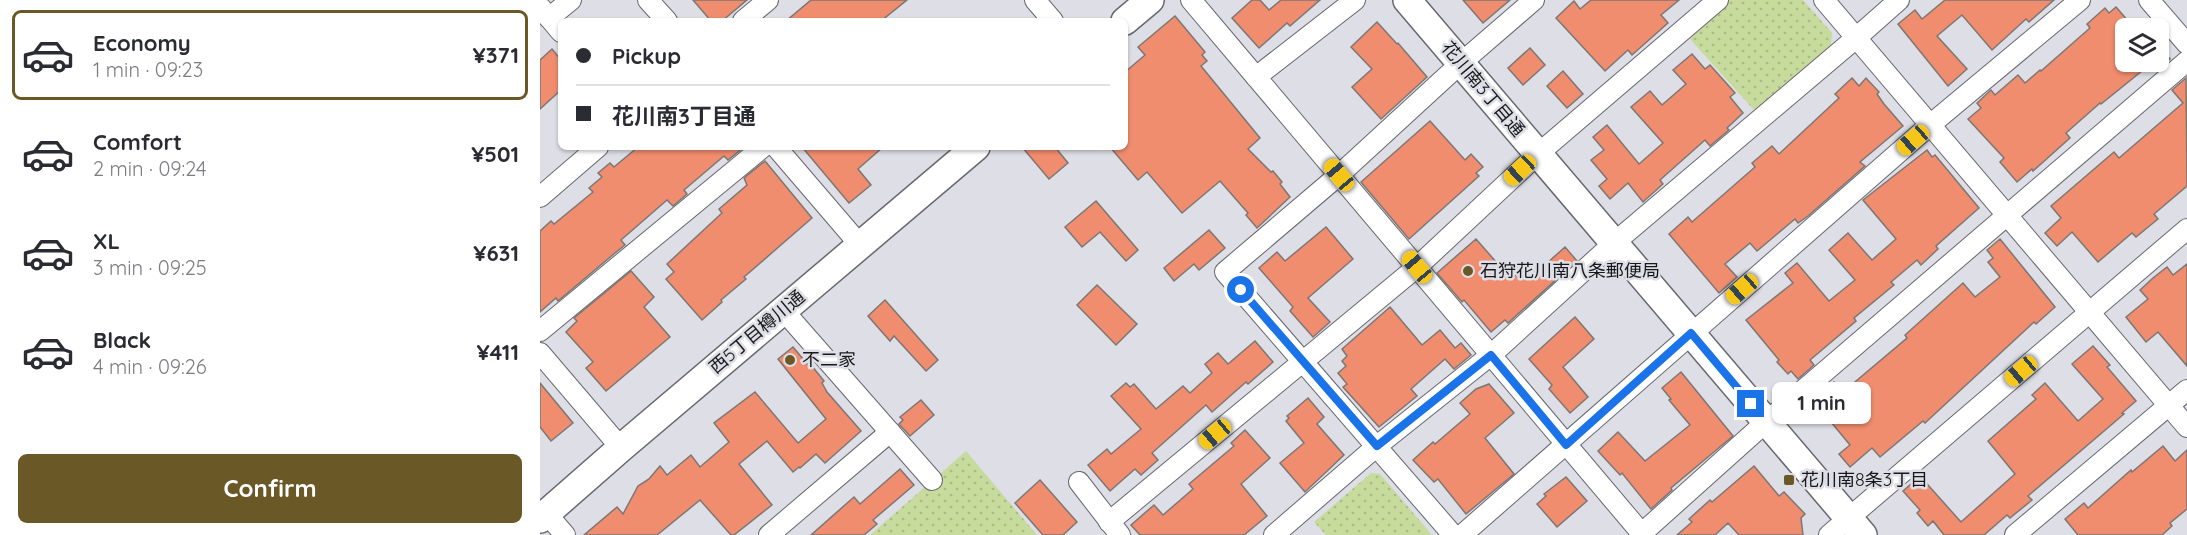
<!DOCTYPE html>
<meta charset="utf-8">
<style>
:root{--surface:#fff;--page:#f2f2f3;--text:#2b2b33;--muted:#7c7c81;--line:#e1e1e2;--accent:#6a5826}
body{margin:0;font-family:Quicksand,"Noto Sans JP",sans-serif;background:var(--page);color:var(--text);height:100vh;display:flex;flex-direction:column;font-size:22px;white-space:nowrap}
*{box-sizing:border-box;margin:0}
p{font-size:20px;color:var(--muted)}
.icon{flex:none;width:33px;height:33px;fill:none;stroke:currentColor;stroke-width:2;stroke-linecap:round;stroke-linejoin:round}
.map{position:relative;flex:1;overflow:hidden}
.details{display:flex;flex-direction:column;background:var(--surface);width:540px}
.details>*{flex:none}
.top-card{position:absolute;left:18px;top:18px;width:570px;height:132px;border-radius:9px;box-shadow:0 2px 4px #0004;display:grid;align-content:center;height:132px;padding:0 18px;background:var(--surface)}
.tools{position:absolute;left:1575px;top:18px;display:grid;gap:12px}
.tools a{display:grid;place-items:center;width:54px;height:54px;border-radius:9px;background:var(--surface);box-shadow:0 2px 4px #0004;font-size:30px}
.end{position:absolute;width:27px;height:27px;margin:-14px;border:8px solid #1a73e8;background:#fff;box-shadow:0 0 0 3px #fff}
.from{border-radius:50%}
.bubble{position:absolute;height:42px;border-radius:9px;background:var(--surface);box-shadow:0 2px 4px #0004;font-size:20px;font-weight:800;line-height:42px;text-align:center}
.car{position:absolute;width:18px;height:36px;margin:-18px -9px;border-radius:8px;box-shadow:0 0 4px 2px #0007;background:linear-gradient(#f5c518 24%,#345 0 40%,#f5c518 0 76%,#345 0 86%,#f5c518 0)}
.top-card b{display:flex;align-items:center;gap:21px;height:57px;font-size:22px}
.top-card b+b{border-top:2px solid var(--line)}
.top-card i{width:15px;height:15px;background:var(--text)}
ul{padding:10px 0 0;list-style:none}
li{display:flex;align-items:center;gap:18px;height:90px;margin:0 12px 9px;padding:0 6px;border:3px solid transparent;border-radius:9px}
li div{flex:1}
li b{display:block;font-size:22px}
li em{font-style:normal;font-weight:800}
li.on{border-color:var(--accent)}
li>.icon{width:54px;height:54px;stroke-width:1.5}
.action{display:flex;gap:12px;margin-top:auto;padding:12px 18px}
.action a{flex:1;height:69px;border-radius:9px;background:var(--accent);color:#fff;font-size:24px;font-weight:800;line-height:69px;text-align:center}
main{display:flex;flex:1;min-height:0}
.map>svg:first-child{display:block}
.park{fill:url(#park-dots)}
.building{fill:#f08d6e;stroke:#7e7673;stroke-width:1.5}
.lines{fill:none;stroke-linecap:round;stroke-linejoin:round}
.street-casing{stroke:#68676f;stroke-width:22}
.secondary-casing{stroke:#68676f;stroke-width:30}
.street{stroke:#fff;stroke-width:20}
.secondary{stroke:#fff;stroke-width:27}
.route{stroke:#1a73e8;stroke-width:8}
.poi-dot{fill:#6a5826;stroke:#dedee6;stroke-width:2}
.labels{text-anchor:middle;stroke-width:5;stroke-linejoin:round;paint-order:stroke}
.street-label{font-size:18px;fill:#18181b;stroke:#dedee6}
.poi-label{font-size:18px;fill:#18181b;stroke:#dedee6;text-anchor:start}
</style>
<main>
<section class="details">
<ul>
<li class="on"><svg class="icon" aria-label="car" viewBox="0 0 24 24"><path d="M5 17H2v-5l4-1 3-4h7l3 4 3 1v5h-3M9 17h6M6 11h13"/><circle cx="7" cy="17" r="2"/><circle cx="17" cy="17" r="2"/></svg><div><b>Economy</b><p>1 min · 09:23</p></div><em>¥371</em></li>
<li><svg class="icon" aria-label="car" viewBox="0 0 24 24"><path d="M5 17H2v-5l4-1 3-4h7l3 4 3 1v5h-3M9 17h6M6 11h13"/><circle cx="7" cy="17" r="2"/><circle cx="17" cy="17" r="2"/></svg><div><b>Comfort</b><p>2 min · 09:24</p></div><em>¥501</em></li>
<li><svg class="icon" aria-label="car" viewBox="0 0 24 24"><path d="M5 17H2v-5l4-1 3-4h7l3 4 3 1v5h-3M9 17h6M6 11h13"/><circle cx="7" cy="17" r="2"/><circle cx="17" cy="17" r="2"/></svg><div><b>XL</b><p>3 min · 09:25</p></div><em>¥631</em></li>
<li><svg class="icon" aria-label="car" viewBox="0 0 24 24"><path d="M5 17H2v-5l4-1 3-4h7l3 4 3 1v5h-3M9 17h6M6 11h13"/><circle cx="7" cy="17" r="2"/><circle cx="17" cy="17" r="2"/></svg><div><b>Black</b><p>4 min · 09:26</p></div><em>¥411</em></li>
</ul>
<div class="action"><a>Confirm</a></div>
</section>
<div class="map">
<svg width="1647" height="535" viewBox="0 0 1647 535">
<defs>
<pattern id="park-dots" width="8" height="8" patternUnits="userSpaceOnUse" patternTransform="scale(1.5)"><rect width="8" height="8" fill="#c7db9d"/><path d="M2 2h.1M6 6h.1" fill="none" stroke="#aabb87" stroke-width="1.8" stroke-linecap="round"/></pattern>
</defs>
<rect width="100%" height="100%" fill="#dedee6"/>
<g class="park">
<path d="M1182,0H1263L1292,33L1291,45L1264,81L1214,110L1150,39Z"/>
<path d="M426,451L497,535H330Z"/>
<path d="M831,473L840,474L892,535H786L774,522Z"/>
</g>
<g class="building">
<path d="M153,0H207L182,21H171Z"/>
<path d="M271,0H367L341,21H246Z"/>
<path d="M712,0H720L729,10L741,0H780L750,26L747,23L719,48L692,18Z"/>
<path d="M923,0H970L943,23Z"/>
<path d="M1051,0H1139L1121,15L1128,23L1092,55L1088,50L1065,71L1016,18L1034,1L1040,9Z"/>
<path d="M1405,0H1514L1489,22L1486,19L1452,50L1422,15L1397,36L1427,69L1408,86L1358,24L1375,10L1382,19Z"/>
<path d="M1576,7L1589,22L1586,25V62H1613L1561,104L1560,103L1526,133L1530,138L1493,171L1492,169L1477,182L1460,162L1464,158L1428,119L1441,108L1437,103L1451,90L1455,95L1478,75L1485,83L1500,70L1501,71L1550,28L1547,24L1565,8L1569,13Z"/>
<path d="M635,16L665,52L662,55L667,61L661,66L720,138L708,149L731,172L733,171L742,182L740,184L750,197L717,228L706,215L708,213L680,181L642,213L607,172L598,180L570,147H585V72L605,55L598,47Z"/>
<path d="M837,22L857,44L858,43L887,77L841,119L812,87L832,69L811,47Z"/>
<path d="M1618,45L1630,59L1618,70Z"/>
<path d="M990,48L1005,65L983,85L968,68Z"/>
<path d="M12,49L21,60V90L0,109V60Z"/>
<path d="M1152,54L1165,69L1170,65L1195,93L1190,97L1203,113L1187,128L1189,130L1170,146L1165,140L1120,180L1123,184L1103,202L1088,183L1070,199L1059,186L1067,179L1051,160L1064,150L1053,137L1067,125L1099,164L1123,143L1091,107L1110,91L1122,105L1146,84L1133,70Z"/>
<path d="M1023,71L1043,94L1027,108L1007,86Z"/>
<path d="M1312,78L1319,86L1326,78L1339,92L1337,94L1344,104L1363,126L1320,162L1325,166L1268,216L1258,223L1255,219L1217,251L1210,243L1185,264L1197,277L1179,293L1129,234L1148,217L1152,222L1215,167L1212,163L1232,146L1239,154L1299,98L1295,94Z"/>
<path d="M1646,78L1647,186L1614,214L1618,219L1596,237L1592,233L1558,262L1532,232L1517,246L1505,233L1521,218L1511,206L1574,152L1579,158L1643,103L1632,90Z"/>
<path d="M890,121L925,160L931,154L943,167L936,173L939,176L869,239L821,182Z"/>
<path d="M98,147H204L188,160L184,156L144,190L147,194L133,206L127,200L81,240L85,245L75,253L18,301L16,298L0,312V231L11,221L14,224L53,192L49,188L62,177L58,173L70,163L74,167Z"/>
<path d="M262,147H343L318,169L331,185L309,203Z"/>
<path d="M482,147H515L528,163L509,179Z"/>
<path d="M1387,150L1392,157L1395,155L1439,208L1396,246L1398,249L1381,265L1377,260L1351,282L1354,285L1314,318L1316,321L1270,360L1274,365L1258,379L1251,371L1248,374L1237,362L1239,360L1206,320L1253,283L1245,273L1257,263L1289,301L1315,280L1289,250L1308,233L1332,260L1356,239L1323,200Z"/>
<path d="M225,161L272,218L204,277L206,279L181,300L182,302L162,320L126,279L134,272L127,264L182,213L179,209L207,185L204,178Z"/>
<path d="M556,201L598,250L586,261L560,232L542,247L525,227Z"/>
<path d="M786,227L813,259L768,298L790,322L773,337L750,311L753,307L719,268L737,252L745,261Z"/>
<path d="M669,230L685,248L659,270L654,264L634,281L624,268Z"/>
<path d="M936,239L971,279L989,264L996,273L1025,247L1037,261L968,323L965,320L951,332L924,300L922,302L897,273Z"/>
<path d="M1460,239L1515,307L1496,324L1494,322L1385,423L1383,421L1340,457L1332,448L1310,467L1299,454L1310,445L1277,405L1278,404L1273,397L1294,382L1303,392L1367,338L1365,335L1423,283L1435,297L1460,277L1448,262L1453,258L1447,250Z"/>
<path d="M1647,264V366L1618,332L1606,342L1586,317L1608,299L1600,290L1613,278L1627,267L1633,275Z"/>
<path d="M91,271L114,297L104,307L130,337L66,391L46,368L53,362L26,332L37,321L34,318Z"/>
<path d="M557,285L597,324L576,345L537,305Z"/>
<path d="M345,300L398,360L386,371L354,336L350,341L328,316Z"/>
<path d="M850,307L882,345L900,330L915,348L921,343L931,355L914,369L905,359L871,389L877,396L839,427L803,387L807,384L798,373L806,366L802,361L807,356L802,349Z"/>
<path d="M1035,317L1054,339L1023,367L1048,397L1030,413L1009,389L1012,385L989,359Z"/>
<path d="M715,341L733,362L708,384L706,382L672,412L666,405L612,453L618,460L601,475L595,469L570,491L548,465L567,449L571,454L601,429L571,396L586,383L590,387L594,384L616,409L643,386L650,393L672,373L665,364L678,353L688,364Z"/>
<path d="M1553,346L1570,365L1567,367L1596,401L1582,413L1584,414L1488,496L1492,500L1470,518L1467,515L1444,535H1404L1393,521L1388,526L1377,513L1380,510L1363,491L1380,476L1421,522L1475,474L1448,441L1496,399L1492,395L1505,383L1538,421L1563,399L1532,364Z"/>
<path d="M253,347L269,366L271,365L284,381L282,383L287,392L321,431L285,463L276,454L260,468L259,467L253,472L227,441L199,464L232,505L194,535H191L160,500L117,535H44L77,507L83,514L98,486L109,479L120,466L127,475L151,455L160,467L189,442L174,423L215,392L258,443L286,419L238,359Z"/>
<path d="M1141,372L1193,436L1131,488L1132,490L1111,509L1082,473L1080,475L1058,451L1078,432L1105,461L1150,425L1129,400L1131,399L1122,388Z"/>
<path d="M0,383L33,423L11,441L0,427Z"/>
<path d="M949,384L974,413L945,438L974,474L926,514L898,479L894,482L873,460L893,442L895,444L930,414L920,403L936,389Z"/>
<path d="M768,398L784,417L777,424L804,455L765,492L740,463L764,443L746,421L749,418L747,416Z"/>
<path d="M381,400L394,415L370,436L359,424L363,420L360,417Z"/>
<path d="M705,430L730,458L701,484L727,516L704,535H600L591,525L614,505L623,515L653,489L649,484L694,446L691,443Z"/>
<path d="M1623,446L1635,461L1647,450V509L1630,523L1632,526L1622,535H1538L1525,519L1544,503L1548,508L1591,470L1592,472Z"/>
<path d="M1214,466L1239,496L1244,492L1265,514L1261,518L1263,535H1199L1188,523L1175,535H1137L1152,522L1149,519L1170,500L1172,502Z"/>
<path d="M360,469L374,485L333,520L337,524L324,535H271L314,497L320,504Z"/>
<path d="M1026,477L1047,501L1017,527L997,504L1006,496L1004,494Z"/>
<path d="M500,480L537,522L523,535H503L475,503Z"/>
</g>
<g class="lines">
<g class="street-casing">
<g id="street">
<path d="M108,0L127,21"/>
<path d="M495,0L513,21"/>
<path d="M651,0L1103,535"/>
<path d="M1284,0L1647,427"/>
<path d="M1609,0L1647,44"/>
<path d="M0,7L21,32"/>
<path d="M9,18L31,0"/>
<path d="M203,21L228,0"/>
<path d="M716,77L815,0"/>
<path d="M236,147L320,245"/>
<path d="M0,197L58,147"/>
<path d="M243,310L392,480"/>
<path d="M0,331L223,147"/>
<path d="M0,353L81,448"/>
<path d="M539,482L580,535"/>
<path d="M6,513L25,535"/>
<path d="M569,522L877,267L998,154L1178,0"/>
<path d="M229,535L350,432"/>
<path d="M734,535L837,446L951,355L1074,243L1316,38L1359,0"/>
<path d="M913,535L685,272L799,175L921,63L994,0"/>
<path d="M922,535L1390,125L1540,0"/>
<path d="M1100,535L1226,422L1647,61"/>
<path d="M1289,535L1647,229"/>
<path d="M1475,535L1647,390"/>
</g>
</g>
<g class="secondary-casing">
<g id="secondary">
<path d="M867,0L1323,535"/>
<path d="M585,21L610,0"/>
<path d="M0,519L81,448L436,147"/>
</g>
</g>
<use href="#street" class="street"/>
<use href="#secondary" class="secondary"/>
</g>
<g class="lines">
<path class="route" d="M701,290L837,446L951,355L1026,445L1151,333L1211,404"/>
</g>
<g class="poi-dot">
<circle cx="928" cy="271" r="6"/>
<circle cx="250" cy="360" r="6"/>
<rect x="1243" y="474" width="12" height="12" rx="3"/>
</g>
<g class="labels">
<g class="street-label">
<text transform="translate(943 89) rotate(50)" y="6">花川南3丁目通</text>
<text transform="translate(217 332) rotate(-40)" y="6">西5丁目樽川通</text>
</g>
<g class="poi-label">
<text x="940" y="277">石狩花川南八条郵便局</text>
<text x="262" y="366">不二家</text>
<text x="1261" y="486">花川南8条3丁目</text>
</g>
</g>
</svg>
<div class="tools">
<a><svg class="icon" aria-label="layers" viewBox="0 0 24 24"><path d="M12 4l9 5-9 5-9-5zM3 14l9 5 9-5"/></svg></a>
</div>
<i class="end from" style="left:701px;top:290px"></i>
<i class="end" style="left:1211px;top:404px"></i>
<div class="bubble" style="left:1232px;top:382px;width:99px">1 min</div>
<i class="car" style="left:1373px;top:140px;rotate:229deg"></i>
<i class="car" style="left:980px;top:170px;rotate:227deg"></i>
<i class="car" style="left:799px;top:175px;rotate:320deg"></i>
<i class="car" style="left:877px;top:267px;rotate:320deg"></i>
<i class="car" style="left:1202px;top:289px;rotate:229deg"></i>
<i class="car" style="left:1481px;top:371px;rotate:230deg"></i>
<i class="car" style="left:675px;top:434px;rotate:230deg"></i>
<div class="top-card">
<b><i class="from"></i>Pickup</b>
<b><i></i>花川南3丁目通</b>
</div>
</div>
</main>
